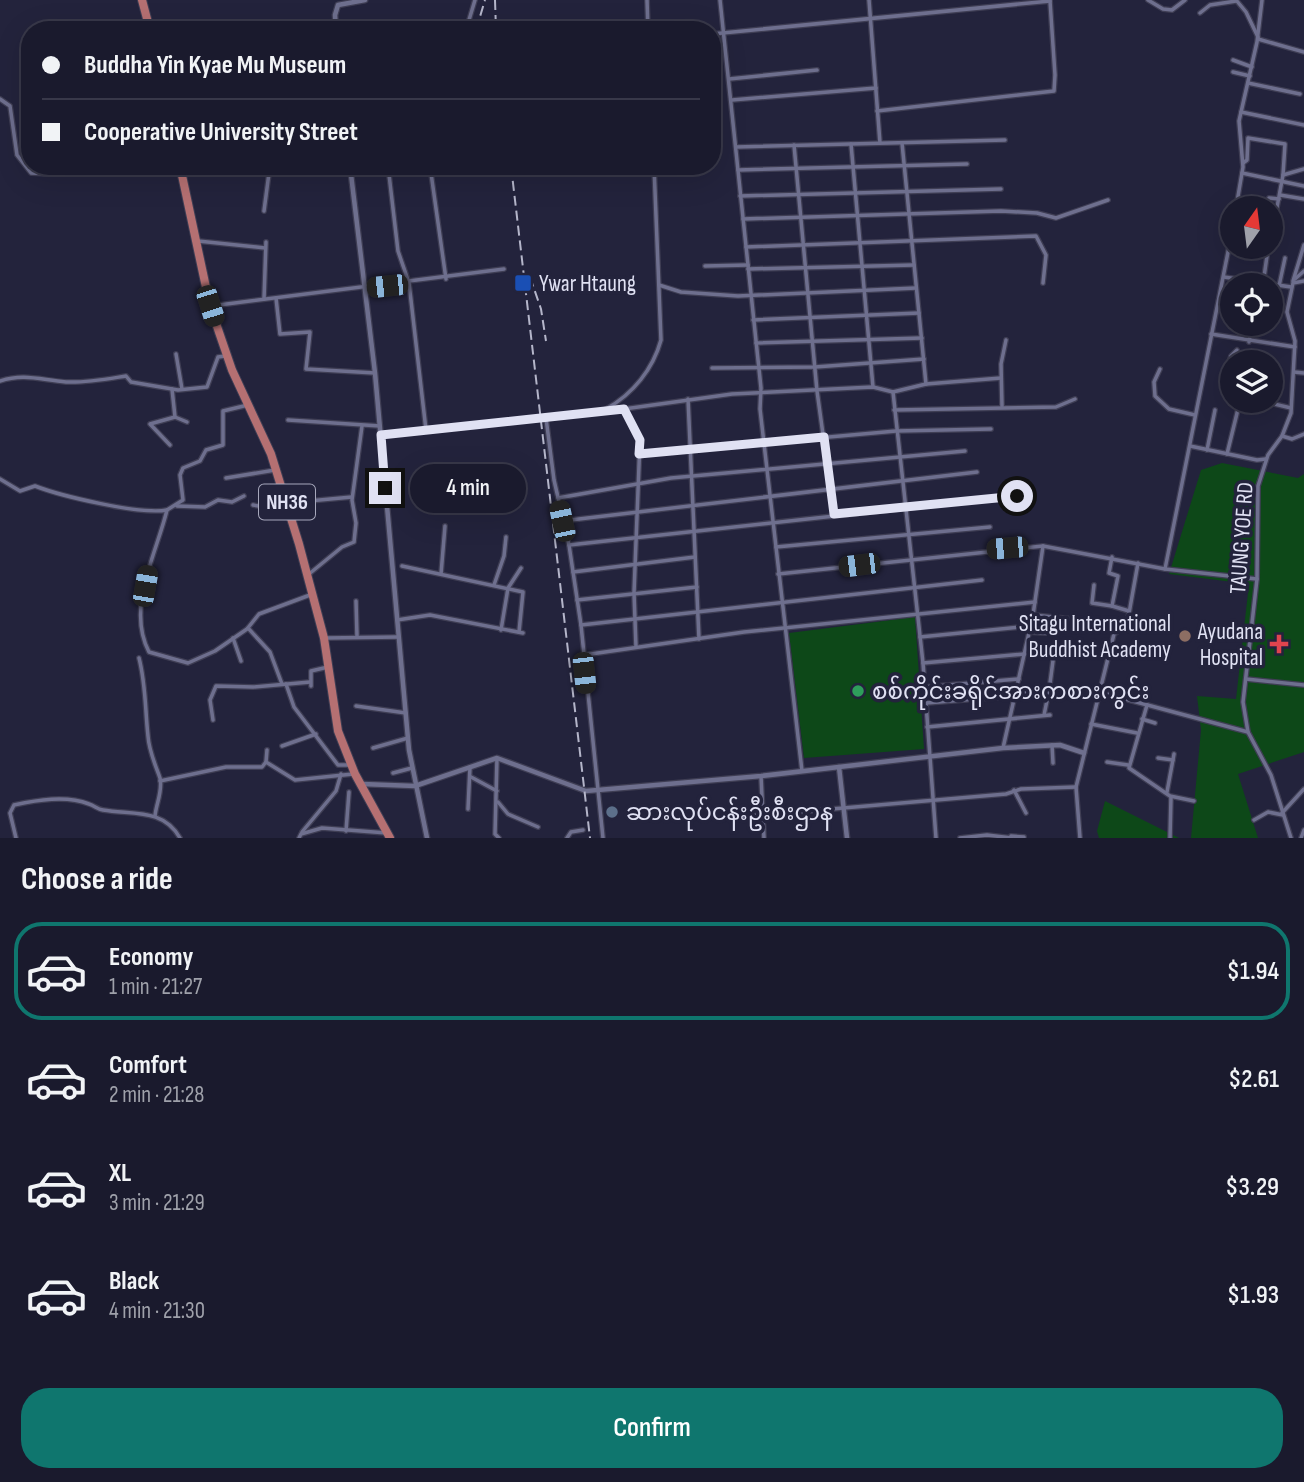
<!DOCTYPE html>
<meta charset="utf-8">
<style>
:root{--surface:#1a1a2d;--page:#232335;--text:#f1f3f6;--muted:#9fa1aa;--line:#383849;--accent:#0f766e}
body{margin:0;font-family:"Sofia Sans Condensed","Noto Sans Myanmar",sans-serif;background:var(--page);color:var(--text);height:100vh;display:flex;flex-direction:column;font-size:26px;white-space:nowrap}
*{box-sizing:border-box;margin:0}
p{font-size:23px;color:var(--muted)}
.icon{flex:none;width:38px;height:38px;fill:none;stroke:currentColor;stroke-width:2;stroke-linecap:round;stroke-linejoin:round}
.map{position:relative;height:838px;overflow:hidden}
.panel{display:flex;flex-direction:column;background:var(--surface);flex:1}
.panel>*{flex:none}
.hud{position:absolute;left:21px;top:21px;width:700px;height:154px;border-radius:28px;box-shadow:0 7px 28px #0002,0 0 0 2px var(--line);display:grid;align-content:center;height:154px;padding:0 21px;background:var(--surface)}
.needle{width:46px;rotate:14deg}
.buttons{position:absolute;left:1220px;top:196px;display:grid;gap:14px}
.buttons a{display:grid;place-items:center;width:63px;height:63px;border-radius:50%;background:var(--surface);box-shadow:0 7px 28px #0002,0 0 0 2px var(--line);font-size:35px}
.end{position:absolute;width:32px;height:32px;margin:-16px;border:9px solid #e0e1f3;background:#111;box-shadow:0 0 0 4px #111}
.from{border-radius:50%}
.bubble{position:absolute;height:49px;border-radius:24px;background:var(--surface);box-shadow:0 7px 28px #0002,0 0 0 2px var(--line);font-size:23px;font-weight:600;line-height:49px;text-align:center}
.car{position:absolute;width:21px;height:42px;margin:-21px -10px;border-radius:9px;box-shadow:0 0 5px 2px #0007;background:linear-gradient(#222 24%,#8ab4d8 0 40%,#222 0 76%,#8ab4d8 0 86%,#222 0)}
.hud b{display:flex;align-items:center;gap:24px;height:66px;font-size:26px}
.hud b+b{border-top:2px solid var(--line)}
.hud i{width:18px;height:18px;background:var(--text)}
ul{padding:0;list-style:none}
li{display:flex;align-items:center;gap:21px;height:98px;margin:0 14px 10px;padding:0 7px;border:4px solid transparent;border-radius:28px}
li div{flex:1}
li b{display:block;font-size:26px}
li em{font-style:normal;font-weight:600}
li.on{border-color:var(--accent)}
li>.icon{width:63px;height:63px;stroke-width:1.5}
h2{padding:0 21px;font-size:32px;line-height:84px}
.primary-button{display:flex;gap:14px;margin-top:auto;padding:14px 21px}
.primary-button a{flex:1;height:80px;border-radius:28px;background:var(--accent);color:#fff;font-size:28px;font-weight:600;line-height:80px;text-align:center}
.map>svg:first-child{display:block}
.green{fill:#0d4818}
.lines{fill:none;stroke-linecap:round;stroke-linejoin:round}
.minor-casing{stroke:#3f3e54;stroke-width:6}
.tertiary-casing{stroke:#3f3e54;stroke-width:7}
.trunk-casing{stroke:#3f3e54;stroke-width:10}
.minor{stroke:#6e6f8e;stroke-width:3.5}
.tertiary{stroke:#6e6f8e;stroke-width:4.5}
.trunk{stroke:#b57072;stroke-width:8}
.rail{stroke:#b5b6ca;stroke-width:2;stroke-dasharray:10 5;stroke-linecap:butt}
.route{stroke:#e0e1f3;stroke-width:9}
.transit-dot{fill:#1a4fb4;stroke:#23233c;stroke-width:2.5}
.education-dot{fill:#8d6e63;stroke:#23233c;stroke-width:2.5}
.health-dot{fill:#e0444e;stroke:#23233c;stroke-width:2.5}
.leisure-dot{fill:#2e9e5b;stroke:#23233c;stroke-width:2.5}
.service-dot{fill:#5c6f8a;stroke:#23233c;stroke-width:2.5}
.labels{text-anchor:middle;stroke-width:7;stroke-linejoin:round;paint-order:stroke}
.shield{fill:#23233c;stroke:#a7a8bc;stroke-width:2}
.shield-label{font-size:21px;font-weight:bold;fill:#e0e1f3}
.poi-label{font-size:23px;fill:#e0e1f3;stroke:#23233c;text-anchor:start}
.street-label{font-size:23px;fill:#e0e1f3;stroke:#23233c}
</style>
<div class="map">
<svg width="1304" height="838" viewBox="0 0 1304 838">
<rect width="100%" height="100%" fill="#23233c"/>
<g class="green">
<path d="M1222,463L1298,478L1304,474V752L1238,774L1258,838H1191L1201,730L1197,696L1236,699L1249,584L1169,574L1201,470Z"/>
<path d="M915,617L924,749L804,758L789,633Z"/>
<path d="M1105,801L1179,838H1099L1097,831Z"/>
</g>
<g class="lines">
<g class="minor-casing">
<g id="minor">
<path d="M647,0L648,30"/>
<path d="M720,0L761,388L760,409L802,771"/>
<path d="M869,0L880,143"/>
<path d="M1148,0L1163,9L1172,10L1185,0"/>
<path d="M1236,0L1246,12L1258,37"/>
<path d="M1200,13L1210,5L1236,1"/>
<path d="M466,30L475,0"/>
<path d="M712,34L1050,1"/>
<path d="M1258,39L1304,52"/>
<path d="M1233,60L1252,67"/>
<path d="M1233,72L1250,76"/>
<path d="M729,79L817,70"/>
<path d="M1248,83L1300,94"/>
<path d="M0,99L10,106L17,155L31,173L54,174L81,166"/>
<path d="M732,100L876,88"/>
<path d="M877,111L1054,91L1055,75L1050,1"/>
<path d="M1241,112L1304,125"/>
<path d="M902,143L926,384"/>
<path d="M851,144L873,387"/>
<path d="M794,145L817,391L834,514"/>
<path d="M736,147L1005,140"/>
<path d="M1243,163L1247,160L1248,138L1285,144L1283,175L1275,218"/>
<path d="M388,166L398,251L409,283L426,430"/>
<path d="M430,166L446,279"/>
<path d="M182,167L262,170L269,173L264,211"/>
<path d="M738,170L967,164"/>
<path d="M1242,173L1304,186"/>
<path d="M1283,175L1304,169"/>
<path d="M1280,195L1304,199"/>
<path d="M740,196L1001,189"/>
<path d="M1269,198L1279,199"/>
<path d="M1236,208L1243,167L1239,121L1257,42L1262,0"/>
<path d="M743,219L1001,211L1037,213L1056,218L1108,200"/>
<path d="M198,241L265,248"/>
<path d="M746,247L1036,236L1046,255L1043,283"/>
<path d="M1259,247L1267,256L1263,284"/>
<path d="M705,266L748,265"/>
<path d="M748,269L914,265"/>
<path d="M1224,277L1291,287"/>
<path d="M1295,279L1304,271"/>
<path d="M1293,281L1304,245"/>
<path d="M659,285L681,292L738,296L916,288"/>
<path d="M1279,286L1285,258"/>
<path d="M276,298L280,334L310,332L306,369L375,373"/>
<path d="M264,299L266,242"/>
<path d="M211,306L504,269"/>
<path d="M753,320L919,313"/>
<path d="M1211,334L1295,347"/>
<path d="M1249,342L1252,324"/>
<path d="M756,343L922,338"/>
<path d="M176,354L182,389"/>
<path d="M712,368L815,367L924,359"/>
<path d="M1160,369L1154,382L1155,396L1169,409L1195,415"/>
<path d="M1294,372L1304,373"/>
<path d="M0,381C24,373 41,380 66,382C86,383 107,379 126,376L131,382L178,390L207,387L218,357L225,356"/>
<path d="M172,389L175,417L187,422"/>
<path d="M1232,389L1224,383L1231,356L1237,350"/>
<path d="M893,392L923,663L936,838"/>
<path d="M688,399L699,639"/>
<path d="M1262,401L1291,408"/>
<path d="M248,405L223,411V445L206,450L200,461L183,468L180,475L183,500L167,510C156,555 126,608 149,652L188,663L215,651L247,629L259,614L310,595"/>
<path d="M1002,406L1001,364L1006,340"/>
<path d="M606,409C633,394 653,369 661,340L654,166"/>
<path d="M624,409L640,440L634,593L636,647"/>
<path d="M894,410L1056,407L1075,399"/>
<path d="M546,418L554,480L569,545L581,625L603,838"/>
<path d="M288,420L380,426"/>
<path d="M381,435L624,409L732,394L873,387L893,392L926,384L1001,378"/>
<path d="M1282,436L1292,439L1304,434"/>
<path d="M170,445L150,424L175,417"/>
<path d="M1190,446L1257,460L1266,459"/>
<path d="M1207,450L1215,410"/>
<path d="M639,454L896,431L991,429"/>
<path d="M1227,454L1240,401"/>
<path d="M226,478L275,470"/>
<path d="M0,479L20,491L35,486C61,496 140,515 167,510"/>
<path d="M558,498L671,478L965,451"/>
<path d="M287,503L352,497"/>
<path d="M253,505L270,508L285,505"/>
<path d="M177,506L205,507L218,500L232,502L244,496"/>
<path d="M562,521L977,472"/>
<path d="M569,545L1017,496"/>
<path d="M776,547L990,527"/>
<path d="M1112,557L1109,573L1118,576L1112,606L1129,611"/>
<path d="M402,566L523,592L519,632"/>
<path d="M1165,569L1232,232"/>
<path d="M573,572L695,557"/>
<path d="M309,574L342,547L354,542L356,523L352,500L362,426"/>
<path d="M441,574L445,526"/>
<path d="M778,574L1043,546L1165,569L1257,579"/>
<path d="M494,585L504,556L506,537"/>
<path d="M1094,585L1092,603L1112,606"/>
<path d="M577,600L697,587"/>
<path d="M356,601L357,636"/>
<path d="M1033,615L1082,620"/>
<path d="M397,620L430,615L523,633"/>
<path d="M1091,621L1118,629"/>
<path d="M581,625L982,580"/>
<path d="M248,628L270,652L282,684"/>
<path d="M501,630L508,588L521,568"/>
<path d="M1029,632L1047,633L1058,629"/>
<path d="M920,637L1030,626"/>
<path d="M233,638L241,661"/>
<path d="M326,638L398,637"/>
<path d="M584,655L744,632L1035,602"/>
<path d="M139,658C146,685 145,709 148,736C149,751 155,764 160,778C163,791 156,804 155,816"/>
<path d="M923,663L1025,654"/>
<path d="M1246,679L1304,685"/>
<path d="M286,684L294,707L338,765H350"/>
<path d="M311,686V671L328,667"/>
<path d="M925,687L1019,679"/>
<path d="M1016,692L1049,691L1054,653"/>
<path d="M1099,692L1248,732"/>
<path d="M926,703L1014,696"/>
<path d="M1147,705L1129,768L1170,796L1194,801"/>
<path d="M356,706L406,713"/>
<path d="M1044,715L1049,691"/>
<path d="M1142,719L1155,723"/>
<path d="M213,720L210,700L216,686L253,687L310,682"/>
<path d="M1091,724L1137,733"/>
<path d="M927,727L1050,715"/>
<path d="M1052,745L1053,763"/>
<path d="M282,746L316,734"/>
<path d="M373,748L408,738"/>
<path d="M1003,748L1033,615L1043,546"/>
<path d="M267,750L266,762L295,780L353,774"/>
<path d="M497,758L495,834L499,838"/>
<path d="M1158,758L1173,760"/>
<path d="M1107,762L1128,765"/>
<path d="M393,773L412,768"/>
<path d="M761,776L764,838"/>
<path d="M471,777L497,791"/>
<path d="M160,781L226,767H262L266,762"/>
<path d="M1014,790L1026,813"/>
<path d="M1167,792L1174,754"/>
<path d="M498,802L508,814L538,827"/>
<path d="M468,809L470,767"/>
<path d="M1282,813L1304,789"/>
<path d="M726,818L1006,794L1021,789L1076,787"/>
<path d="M1254,820L1268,812L1283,815"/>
<path d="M346,831L349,792"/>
<path d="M302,832L336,791L341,774"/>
<path d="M1011,836L1024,837"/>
<path d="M16,838L10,813L14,805C37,800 66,795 89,804C95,806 97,809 103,810C133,815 163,808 180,838"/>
<path d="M299,838L301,834L322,828L387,833"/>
<path d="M567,838L571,832L583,830"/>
<path d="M960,838L987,835L1012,838"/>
<path d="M1080,838L1076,787L1114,634L1123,628L1128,619L1138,563"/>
<path d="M1170,838L1171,797"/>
<path d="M1291,838L1271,775L1248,732L1243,702L1257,579L1258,486L1268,455L1282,436L1291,413L1295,341L1287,312L1293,283L1304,281"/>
<path d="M1301,838L1304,830"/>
</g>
</g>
<g class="tertiary-casing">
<g id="tertiary">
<path d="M336,30L335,15L338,5L365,0"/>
<path d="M350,166L375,373L409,750L427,838"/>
<path d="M839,767L847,838"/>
<path d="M362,784L415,786L497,758L586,791L761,776L1003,748L1060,745L1084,753"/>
</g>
</g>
<g class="trunk-casing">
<g id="trunk">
<path d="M142,0L150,30"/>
<path d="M180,166L210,306L232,370L271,454L299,544L324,638L338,731L355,774L390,838"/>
</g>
</g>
<use href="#minor" class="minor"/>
<use href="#tertiary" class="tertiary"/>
<use href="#trunk" class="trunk"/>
<g class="rail">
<path d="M495,0L496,30"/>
<path d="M476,30L485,0"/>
<path d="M511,166L590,838"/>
<path d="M530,277L541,309L546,341"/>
</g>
</g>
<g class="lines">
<path class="route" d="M385,488L381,435L624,409L640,440L639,454L824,437L834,514L1017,496"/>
</g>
<rect class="transit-dot" x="514" y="274" width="18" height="18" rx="3.5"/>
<circle class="education-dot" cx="1185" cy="636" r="7"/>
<path class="health-dot" d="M1275.5 633.5h7v7h7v7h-7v7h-7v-7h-7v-7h7z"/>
<circle class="leisure-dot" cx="858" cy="691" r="7"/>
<circle class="service-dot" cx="612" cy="812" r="7"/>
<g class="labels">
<rect class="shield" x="259" y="484.5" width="56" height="35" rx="5"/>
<g class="shield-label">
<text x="287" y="509">NH36</text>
</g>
<g class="poi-label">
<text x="539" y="291">Ywar Htaung</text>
<text x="1171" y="631" text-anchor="end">Sitagu International<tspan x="1171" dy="26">Buddhist Academy</tspan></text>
<text x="1263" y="639" text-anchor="end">Ayudana<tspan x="1263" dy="26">Hospital</tspan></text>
<text x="872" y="699">စစ်ကိုင်းခရိုင်အားကစားကွင်း</text>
<text x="626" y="820">ဆားလုပ်ငန်းဦးစီးဌာန</text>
</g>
<g class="street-label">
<text transform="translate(1241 538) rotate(-86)" y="8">TAUNG YOE RD</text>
</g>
</g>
</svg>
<div class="buttons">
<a><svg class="needle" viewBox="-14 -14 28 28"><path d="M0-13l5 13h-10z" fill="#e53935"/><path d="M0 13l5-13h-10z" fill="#9fa1aa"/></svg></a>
<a><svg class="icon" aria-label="locate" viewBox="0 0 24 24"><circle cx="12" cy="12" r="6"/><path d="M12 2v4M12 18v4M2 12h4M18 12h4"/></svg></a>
<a><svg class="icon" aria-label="layers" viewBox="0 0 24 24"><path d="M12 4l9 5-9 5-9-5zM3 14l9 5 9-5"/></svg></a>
</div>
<i class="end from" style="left:1017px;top:496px"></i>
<i class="end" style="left:385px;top:488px"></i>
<div class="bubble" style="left:410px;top:464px;width:116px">4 min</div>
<i class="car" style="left:387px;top:286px;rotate:264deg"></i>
<i class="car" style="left:210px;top:306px;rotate:162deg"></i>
<i class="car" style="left:562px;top:521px;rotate:348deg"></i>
<i class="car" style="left:1007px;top:548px;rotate:265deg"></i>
<i class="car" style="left:859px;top:565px;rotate:263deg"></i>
<i class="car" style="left:145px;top:586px;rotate:10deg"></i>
<i class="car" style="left:584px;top:673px;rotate:174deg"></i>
<div class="hud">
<b><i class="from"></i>Buddha Yin Kyae Mu Museum</b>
<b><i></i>Cooperative University Street</b>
</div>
</div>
<section class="panel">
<h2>Choose a ride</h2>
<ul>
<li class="on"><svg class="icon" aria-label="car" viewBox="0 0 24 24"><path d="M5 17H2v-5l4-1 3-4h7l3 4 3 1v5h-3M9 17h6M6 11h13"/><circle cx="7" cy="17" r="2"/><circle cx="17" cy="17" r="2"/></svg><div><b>Economy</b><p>1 min · 21:27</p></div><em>$1.94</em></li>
<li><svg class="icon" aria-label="car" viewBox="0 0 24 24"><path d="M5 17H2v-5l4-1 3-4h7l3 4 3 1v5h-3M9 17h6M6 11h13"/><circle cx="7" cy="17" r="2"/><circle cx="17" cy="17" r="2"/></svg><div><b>Comfort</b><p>2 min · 21:28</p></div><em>$2.61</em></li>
<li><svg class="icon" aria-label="car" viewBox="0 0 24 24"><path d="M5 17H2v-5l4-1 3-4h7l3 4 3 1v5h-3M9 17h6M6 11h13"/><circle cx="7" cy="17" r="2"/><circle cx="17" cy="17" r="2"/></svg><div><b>XL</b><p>3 min · 21:29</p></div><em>$3.29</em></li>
<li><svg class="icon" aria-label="car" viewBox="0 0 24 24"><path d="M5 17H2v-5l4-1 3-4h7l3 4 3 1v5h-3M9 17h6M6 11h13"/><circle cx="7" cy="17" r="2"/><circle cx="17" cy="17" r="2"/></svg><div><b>Black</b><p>4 min · 21:30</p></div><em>$1.93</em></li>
</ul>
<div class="primary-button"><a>Confirm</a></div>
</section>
